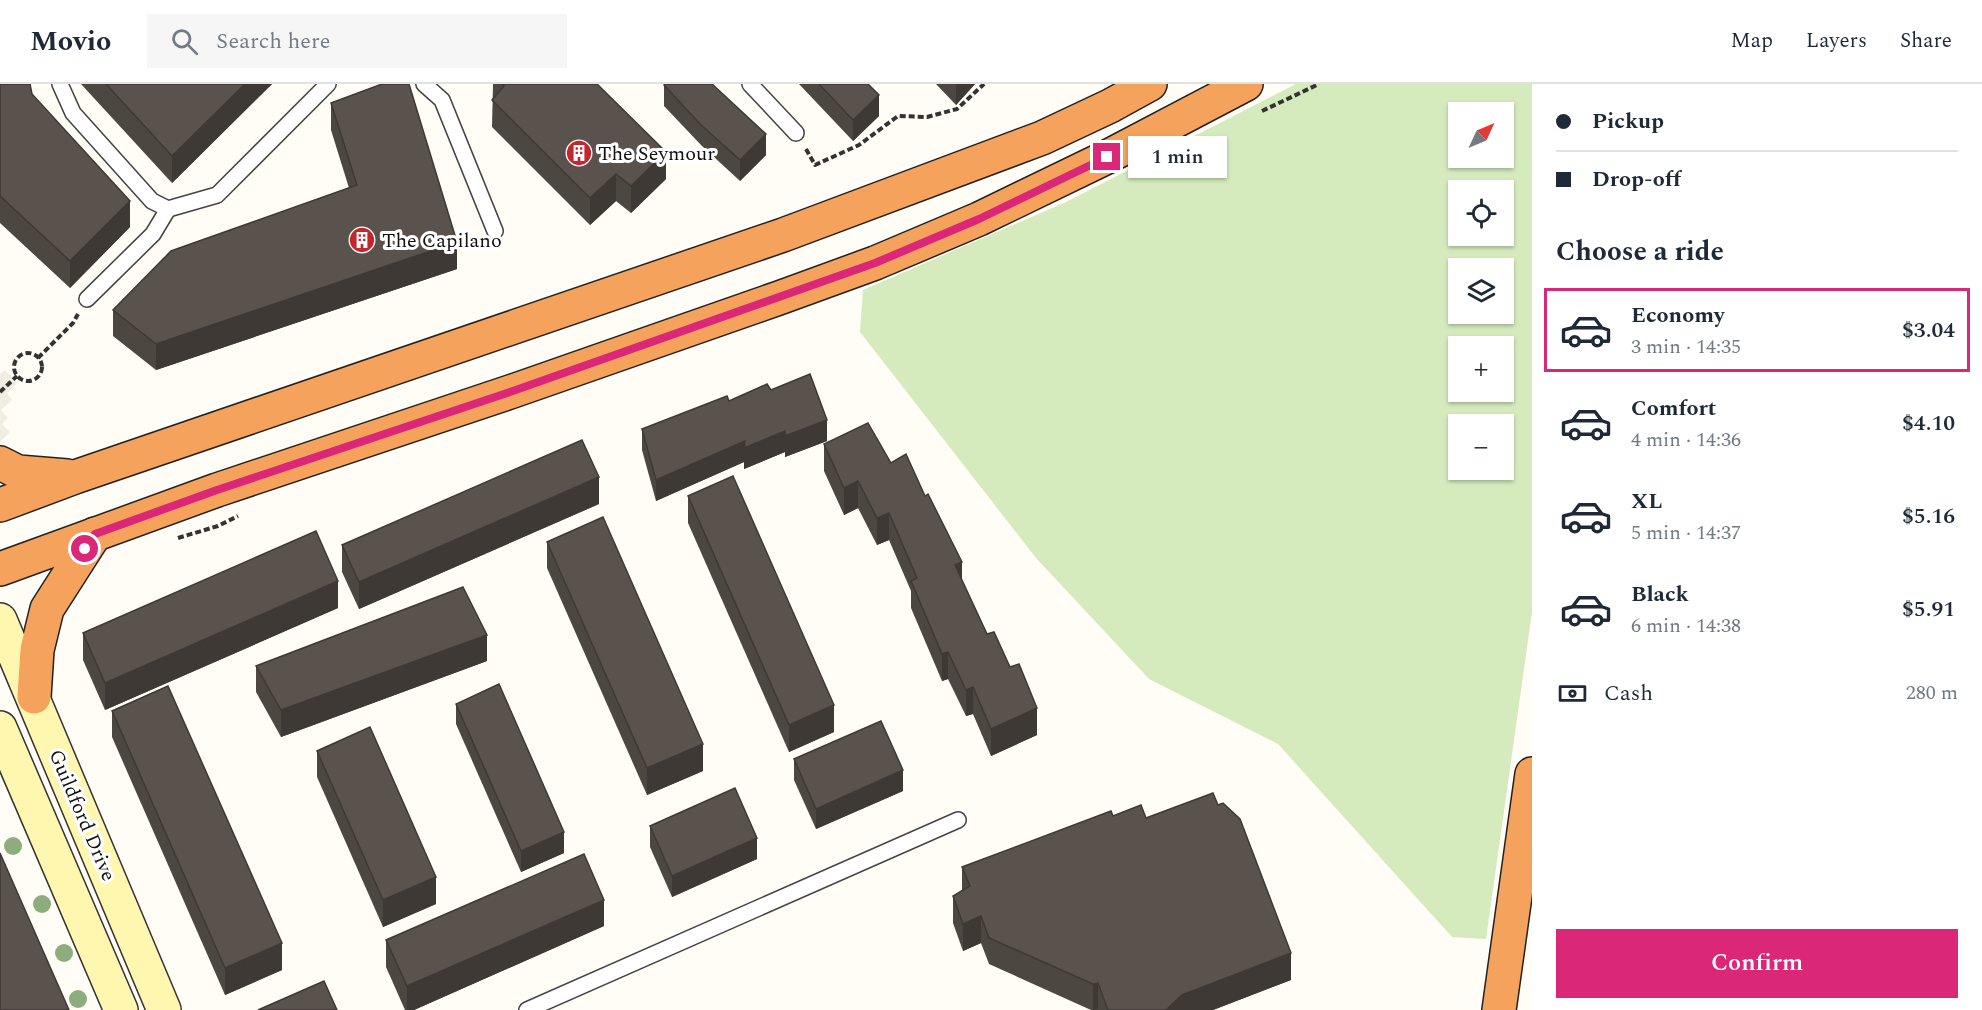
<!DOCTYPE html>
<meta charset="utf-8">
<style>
:root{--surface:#fff;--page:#f6f6f7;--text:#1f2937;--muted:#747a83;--line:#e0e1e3;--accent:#db2777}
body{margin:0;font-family:Spectral,serif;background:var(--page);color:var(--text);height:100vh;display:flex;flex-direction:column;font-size:22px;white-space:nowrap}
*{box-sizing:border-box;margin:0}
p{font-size:20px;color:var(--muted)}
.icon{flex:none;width:33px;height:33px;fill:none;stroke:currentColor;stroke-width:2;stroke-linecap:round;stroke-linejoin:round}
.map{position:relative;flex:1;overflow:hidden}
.panel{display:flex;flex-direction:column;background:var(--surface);width:450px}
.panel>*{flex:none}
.guide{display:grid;align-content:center;height:132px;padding:0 24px;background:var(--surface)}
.needle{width:39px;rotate:46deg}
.controls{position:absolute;left:1448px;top:18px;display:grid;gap:12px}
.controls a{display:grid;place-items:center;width:66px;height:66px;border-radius:0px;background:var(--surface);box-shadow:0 2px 4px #0004;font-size:30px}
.end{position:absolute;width:27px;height:27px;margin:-14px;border:8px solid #db2777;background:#fff;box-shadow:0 0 0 3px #fff}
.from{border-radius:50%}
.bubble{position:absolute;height:42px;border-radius:0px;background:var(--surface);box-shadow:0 2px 4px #0004;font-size:20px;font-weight:600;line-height:42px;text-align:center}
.guide b{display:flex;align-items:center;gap:21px;height:57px;font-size:22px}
.guide b+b{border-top:2px solid var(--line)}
.guide i{width:15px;height:15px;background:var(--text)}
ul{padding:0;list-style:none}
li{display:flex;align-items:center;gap:18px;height:84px;margin:0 12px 9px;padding:0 12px;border:3px solid transparent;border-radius:0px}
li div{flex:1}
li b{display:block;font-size:22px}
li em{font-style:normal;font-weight:600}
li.current{border-color:var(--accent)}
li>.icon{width:54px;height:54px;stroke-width:1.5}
h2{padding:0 24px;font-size:27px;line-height:72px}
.pay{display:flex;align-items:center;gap:15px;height:66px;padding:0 24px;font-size:22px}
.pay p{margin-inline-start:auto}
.primary-button{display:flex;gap:12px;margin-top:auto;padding:12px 24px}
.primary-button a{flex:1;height:69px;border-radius:0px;background:var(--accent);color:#fff;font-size:24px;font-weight:600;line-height:69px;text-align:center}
header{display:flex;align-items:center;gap:36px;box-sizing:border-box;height:84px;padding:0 30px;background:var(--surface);border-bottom:2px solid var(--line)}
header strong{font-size:28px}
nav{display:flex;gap:33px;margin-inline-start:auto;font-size:21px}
.search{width:420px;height:54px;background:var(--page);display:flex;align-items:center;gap:15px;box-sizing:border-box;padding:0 21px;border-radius:0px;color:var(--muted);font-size:22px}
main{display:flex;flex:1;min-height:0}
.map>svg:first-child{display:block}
.green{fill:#d5ebbd;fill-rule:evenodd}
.plaza{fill:#f1ede2}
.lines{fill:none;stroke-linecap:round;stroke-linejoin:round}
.lane-casing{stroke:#444;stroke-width:18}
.secondary-casing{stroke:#333;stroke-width:36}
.highway-casing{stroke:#222;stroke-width:36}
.path{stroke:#333;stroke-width:4;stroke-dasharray:6 3;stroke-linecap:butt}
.lane{stroke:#fff;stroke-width:15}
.secondary{stroke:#fff6b0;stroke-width:33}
.highway{stroke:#f5a25d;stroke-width:33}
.tree{fill:#8dad7f}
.wall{fill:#4d4742}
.shaded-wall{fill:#3f3936}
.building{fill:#5a524d;stroke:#3f3936;stroke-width:1.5}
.route{stroke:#db2777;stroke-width:8}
.labels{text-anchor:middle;stroke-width:6;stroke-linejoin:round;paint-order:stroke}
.poi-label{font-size:20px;fill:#111;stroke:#fff;text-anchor:start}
.street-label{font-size:20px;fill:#111;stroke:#fff}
</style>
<header>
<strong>Movio</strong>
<div class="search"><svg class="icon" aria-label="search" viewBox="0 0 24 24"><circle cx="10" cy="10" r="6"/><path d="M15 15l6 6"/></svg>Search here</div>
<nav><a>Map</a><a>Layers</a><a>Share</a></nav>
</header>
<main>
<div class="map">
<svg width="1532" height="926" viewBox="0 0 1532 926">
<rect width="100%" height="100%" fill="#fffdf5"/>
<path class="green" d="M1296,0H1532V528L1486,855L1452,853L1278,660L1149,595L1036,474L860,248L863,206L1066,118ZM1458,28H1503V74H1458ZM1458,106H1503V152H1458ZM1458,184H1503V230H1458ZM1458,262H1503V308H1458ZM1458,340H1503V386H1458Z"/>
<path class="plaza" d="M5,286L17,299L7,309L12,316L1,326L8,334L2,340L10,348L0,358V290Z"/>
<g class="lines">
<g class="lane-casing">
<g id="lane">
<path d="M60,0L73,29L152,117L168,125L217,111L328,0"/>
<path d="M424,0L442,16L495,147"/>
<path d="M750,0L796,49"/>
<path d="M87,215L153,150L168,125"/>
<path d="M527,926L958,736"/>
</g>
</g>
<g class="secondary-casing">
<g id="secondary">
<path d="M0,536L164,926"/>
<path d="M0,644L121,926"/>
</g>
</g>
<g class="highway-casing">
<g id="highway">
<path d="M0,379L18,388L67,392"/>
<path d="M0,421L75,393L783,151L1042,54L1110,22L1150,0"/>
<path d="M0,485L217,406L510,308L779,214L875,179L979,135L1107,73L1246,0"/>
<path d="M34,613L37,566L47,525L95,450"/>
<path d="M1499,926L1532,690"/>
</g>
</g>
<g class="path">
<path d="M1262,27L1319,0"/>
<path d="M806,65L815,81L859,61L898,32L927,33L957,25L984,0"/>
<circle cx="28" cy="283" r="14"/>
<path d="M38,274L73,239L78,230"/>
<path d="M0,308L17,292"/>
<path d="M178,454L218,442L238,432"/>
</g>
<use href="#lane" class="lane"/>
<use href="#secondary" class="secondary"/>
<use href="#highway" class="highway"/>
</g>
<g class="tree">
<circle cx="13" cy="762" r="9"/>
<circle cx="42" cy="820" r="9"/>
<circle cx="64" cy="869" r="9"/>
<circle cx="78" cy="915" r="9"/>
</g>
<g class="wall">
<path d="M0,0L32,10L130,143L70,204L0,139Z"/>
<path d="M81,0H272L172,99Z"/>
<path d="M493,0H597L666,95L631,129L616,117L590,141L492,43Z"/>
<path d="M799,0H868L879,32L853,57Z"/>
<path d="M936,0H975L956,21Z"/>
<path d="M664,1L766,71L740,97L701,61L664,22Z"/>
<path d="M331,19L457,185L156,286L113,252V226L349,104L331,46Z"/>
<path d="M771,306L827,357L785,373V368L744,385V378L656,417L642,366V345L729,317Z"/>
<path d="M824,360L891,379L962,496L987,550L1037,651L991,672L973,630L966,632L948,595L942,597L911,524V507L889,456L877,461L858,424L844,431L824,387Z"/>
<path d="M688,412L834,648L789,668L688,439Z"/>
<path d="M599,420L359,525L342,488V461Z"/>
<path d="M547,458L703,687L647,711L547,484Z"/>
<path d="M338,524L105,626L83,576V549Z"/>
<path d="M487,577L281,653L256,608V582Z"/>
<path d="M456,620L564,769L521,788L456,640Z"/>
<path d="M112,627L282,886L225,911L112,653Z"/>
<path d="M317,667L436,820L383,843L317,693Z"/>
<path d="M794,675L903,707L816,745L794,696Z"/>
<path d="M1218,721L1291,896L1213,926H1091L989,880L981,859L963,867L953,839V812L962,806V783L1113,732L1146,734Z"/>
<path d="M650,742L757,775L672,813L650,763Z"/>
<path d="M604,842L414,926H405L386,883V856Z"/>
</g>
<g class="shaded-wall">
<path d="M245,0H272L172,99V72Z"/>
<path d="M956,0H975L956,21Z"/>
<path d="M879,11V32L853,57V36Z"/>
<path d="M766,50V71L740,97V76Z"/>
<path d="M666,68V95L631,129V102Z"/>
<path d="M616,90V117L590,141V114Z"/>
<path d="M130,117V143L70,204V177Z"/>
<path d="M457,158V185L156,286V260Z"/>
<path d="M827,336V357L785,373V352Z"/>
<path d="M785,347V368L744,385V378L656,417V396L745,357Z"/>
<path d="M599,393V420L359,525V498Z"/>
<path d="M858,397V424L844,431V404Z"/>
<path d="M889,429V456L877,461V434Z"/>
<path d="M962,478V505L955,481Z"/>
<path d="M338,497V524L105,626V599Z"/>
<path d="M487,551V577L281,653V626Z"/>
<path d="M948,568V595L942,597V570Z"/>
<path d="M973,603V630L966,632V606Z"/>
<path d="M834,621V648L789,668V641Z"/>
<path d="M1037,624V651L991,672V645Z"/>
<path d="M703,660V687L647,711V684Z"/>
<path d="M903,686V707L816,745V725Z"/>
<path d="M564,748V769L521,788V767Z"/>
<path d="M757,754V775L672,813V792Z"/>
<path d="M436,793V820L383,843V816Z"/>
<path d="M604,816V842L414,926H407V902Z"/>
<path d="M981,832V859L963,867V840Z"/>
<path d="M282,859V886L225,911V884Z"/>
<path d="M1291,869V896L1213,926H1166L1182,911Z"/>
<path d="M1098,899V925L1093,926V900Z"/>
</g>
<g class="building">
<path d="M0,0H30L32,10L130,117L70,177L0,112Z"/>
<path d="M106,0H245L172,72Z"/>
<path d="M382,0H409L457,158L156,260L113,226L171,167L357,101L331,19Z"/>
<path d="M502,0H597L666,68L631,102L616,90L590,114L492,16L504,2Z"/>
<path d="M665,0H712L766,50L740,76L701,41L664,1Z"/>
<path d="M819,0H868L879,11L853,36Z"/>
<path d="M810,290L827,336L785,352V347L744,364L745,357L656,396L642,345L727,312L729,317L767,300L771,306Z"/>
<path d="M868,339L891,379L906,370L925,412L928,410L962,478L955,481L987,550L994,548L1010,583L1019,580L1037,624L991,645L973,603L966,606L948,568L942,570L911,497L917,494L889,429L877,434L858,397L844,404L824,360Z"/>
<path d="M582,356L599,393L359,498L342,461Z"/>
<path d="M733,392L834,621L789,641L688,412Z"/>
<path d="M603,433L703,660L647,684L547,458Z"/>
<path d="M316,447L338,497L105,599L83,549Z"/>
<path d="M463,503L487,551L281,626L256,582Z"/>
<path d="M499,600L564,748L521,767L456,620Z"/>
<path d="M168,602L282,859L225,884L112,627Z"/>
<path d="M881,637L903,686L816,725L794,675Z"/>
<path d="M370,643L436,793L383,816L317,667Z"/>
<path d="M735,704L757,754L672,792L650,742Z"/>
<path d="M1213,709L1218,721L1223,719L1240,735L1291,869L1182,911L1166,926H1108L1098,899L1093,900L989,854L981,832L963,840L953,812L970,802L962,783L1111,727L1113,732L1141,721L1146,734Z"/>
<path d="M0,769L69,926H0Z"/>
<path d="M584,770L604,816L407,902L386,856Z"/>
<path d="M324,897L337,926H258Z"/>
</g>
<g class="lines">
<path class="route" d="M85,465L95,450L217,406L510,308L875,179L979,135L1107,73"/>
</g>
<defs>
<g id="building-disc" transform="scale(1.35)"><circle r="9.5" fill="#c4262e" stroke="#fff"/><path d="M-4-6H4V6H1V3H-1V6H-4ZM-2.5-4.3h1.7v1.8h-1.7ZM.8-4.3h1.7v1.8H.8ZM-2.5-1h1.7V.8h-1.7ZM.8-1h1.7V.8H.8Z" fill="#fff"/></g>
</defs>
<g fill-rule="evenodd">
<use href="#building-disc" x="579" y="69"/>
<use href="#building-disc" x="362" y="156"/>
</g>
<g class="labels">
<g class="poi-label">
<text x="598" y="76">The Seymour</text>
<text x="382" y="163">The Capilano</text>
</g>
<g class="street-label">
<text transform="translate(83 731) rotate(67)" y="7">Guildford Drive</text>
</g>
</g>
</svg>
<div class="controls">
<a><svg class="needle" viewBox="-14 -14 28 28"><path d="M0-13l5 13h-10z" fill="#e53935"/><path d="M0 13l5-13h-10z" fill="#747a83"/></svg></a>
<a><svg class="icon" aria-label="locate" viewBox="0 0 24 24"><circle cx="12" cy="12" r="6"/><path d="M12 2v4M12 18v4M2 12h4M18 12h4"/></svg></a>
<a><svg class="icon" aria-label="layers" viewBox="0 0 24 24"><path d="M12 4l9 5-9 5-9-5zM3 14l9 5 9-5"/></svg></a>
<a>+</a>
<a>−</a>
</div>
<i class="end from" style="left:85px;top:465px"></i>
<i class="end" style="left:1107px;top:73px"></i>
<div class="bubble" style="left:1128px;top:52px;width:99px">1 min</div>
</div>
<section class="panel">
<div class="guide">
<b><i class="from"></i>Pickup</b>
<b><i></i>Drop-off</b>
</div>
<h2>Choose a ride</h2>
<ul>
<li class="current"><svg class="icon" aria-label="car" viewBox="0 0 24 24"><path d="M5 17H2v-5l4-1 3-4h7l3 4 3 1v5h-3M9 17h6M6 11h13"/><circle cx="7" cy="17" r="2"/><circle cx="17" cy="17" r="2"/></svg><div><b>Economy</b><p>3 min · 14:35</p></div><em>$3.04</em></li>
<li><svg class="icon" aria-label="car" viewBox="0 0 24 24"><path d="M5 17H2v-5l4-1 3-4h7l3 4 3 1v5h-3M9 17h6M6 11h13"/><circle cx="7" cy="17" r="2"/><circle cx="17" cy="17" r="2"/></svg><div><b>Comfort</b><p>4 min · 14:36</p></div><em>$4.10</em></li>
<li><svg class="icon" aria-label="car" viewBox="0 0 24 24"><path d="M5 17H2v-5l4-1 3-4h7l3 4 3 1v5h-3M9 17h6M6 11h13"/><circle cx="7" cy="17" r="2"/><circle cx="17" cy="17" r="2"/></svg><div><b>XL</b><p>5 min · 14:37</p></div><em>$5.16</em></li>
<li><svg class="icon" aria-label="car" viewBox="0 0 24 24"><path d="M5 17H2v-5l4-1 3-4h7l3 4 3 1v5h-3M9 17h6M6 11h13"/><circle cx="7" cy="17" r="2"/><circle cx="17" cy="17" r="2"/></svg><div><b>Black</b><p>6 min · 14:38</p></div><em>$5.91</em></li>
</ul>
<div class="pay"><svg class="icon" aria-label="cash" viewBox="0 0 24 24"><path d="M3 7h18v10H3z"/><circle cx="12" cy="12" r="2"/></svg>Cash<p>280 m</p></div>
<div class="primary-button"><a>Confirm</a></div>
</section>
</main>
